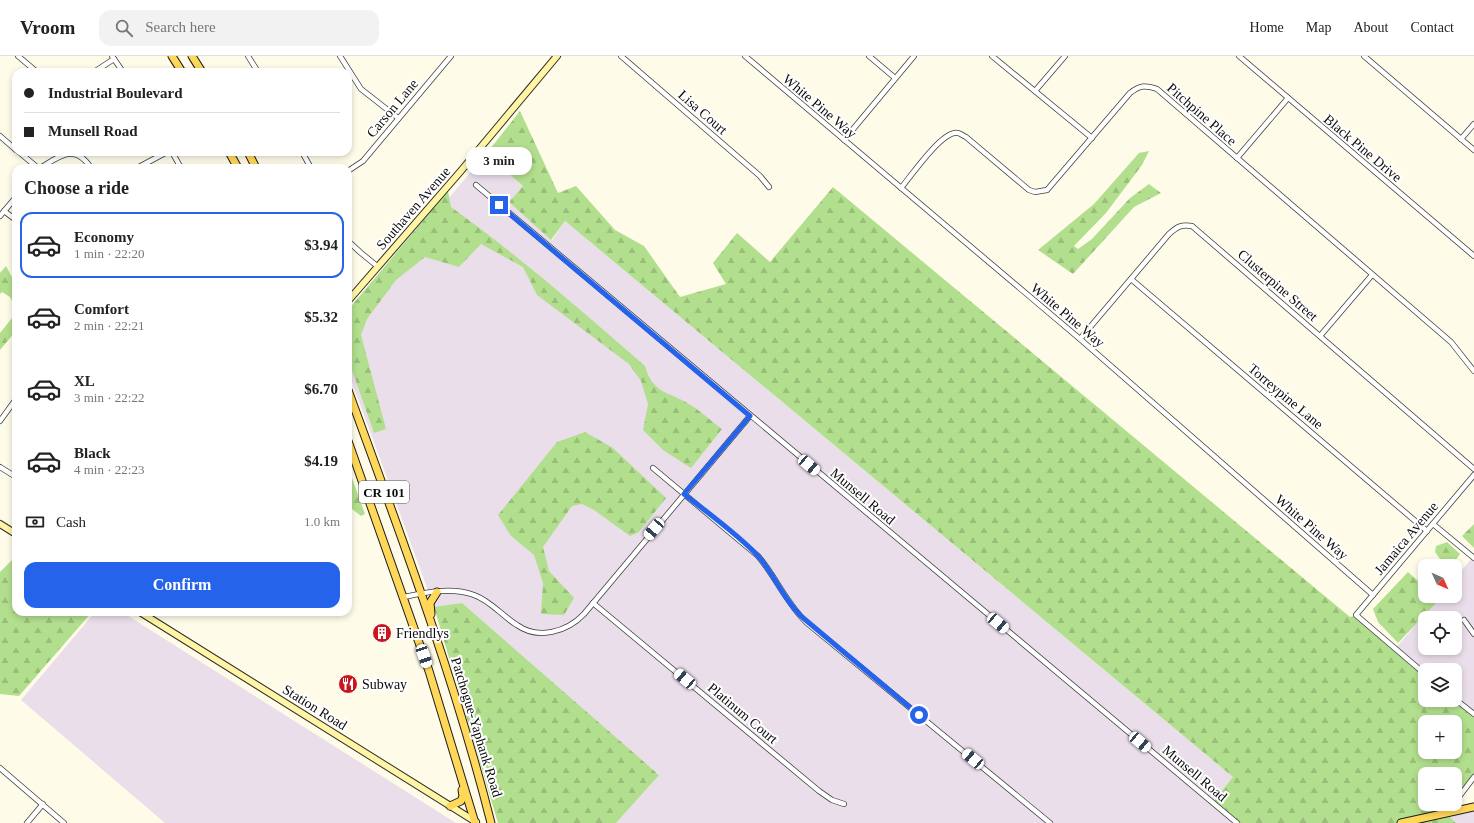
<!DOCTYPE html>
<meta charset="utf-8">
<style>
:root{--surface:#fff;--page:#f2f2f2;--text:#222;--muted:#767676;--line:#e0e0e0;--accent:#2563eb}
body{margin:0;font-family:Georgia,serif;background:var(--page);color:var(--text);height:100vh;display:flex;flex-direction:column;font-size:15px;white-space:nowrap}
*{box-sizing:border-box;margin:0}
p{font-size:13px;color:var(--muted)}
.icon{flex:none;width:22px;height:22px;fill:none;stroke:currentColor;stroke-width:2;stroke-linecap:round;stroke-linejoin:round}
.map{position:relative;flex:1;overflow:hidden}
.drawer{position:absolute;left:12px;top:108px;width:340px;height:452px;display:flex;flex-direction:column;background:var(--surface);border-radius:12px;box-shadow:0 2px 6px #0003}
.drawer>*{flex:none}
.hud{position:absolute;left:12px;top:12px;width:340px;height:88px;border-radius:12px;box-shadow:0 2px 6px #0003;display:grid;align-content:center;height:88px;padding:0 12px;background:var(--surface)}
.needle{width:26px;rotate:135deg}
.controls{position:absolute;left:1418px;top:503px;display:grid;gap:8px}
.controls a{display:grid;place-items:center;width:44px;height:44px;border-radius:8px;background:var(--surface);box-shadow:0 2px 6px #0003;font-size:20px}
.end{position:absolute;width:18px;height:18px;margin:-9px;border:5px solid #2563eb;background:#fff;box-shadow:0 0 0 2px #fff}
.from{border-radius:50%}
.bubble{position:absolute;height:28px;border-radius:12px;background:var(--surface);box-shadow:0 2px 6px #0003;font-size:13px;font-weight:700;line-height:28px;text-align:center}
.car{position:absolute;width:12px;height:24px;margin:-12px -6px;border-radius:5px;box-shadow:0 0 3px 1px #0007;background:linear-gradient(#fff 24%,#345 0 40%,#fff 0 76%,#345 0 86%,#fff 0)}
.hud b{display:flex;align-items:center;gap:14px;height:38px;font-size:15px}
.hud b+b{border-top:1px solid var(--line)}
.hud i{width:10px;height:10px;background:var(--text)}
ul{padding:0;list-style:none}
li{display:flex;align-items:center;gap:12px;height:66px;margin:0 8px 6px;padding:0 4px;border:2px solid transparent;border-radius:12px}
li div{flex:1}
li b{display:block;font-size:15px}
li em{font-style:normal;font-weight:700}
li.selected{border-color:var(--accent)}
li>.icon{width:36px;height:36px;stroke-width:1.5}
h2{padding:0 12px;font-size:18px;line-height:48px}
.pay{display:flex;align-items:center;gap:10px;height:44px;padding:0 12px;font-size:15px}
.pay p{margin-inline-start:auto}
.action{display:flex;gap:8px;margin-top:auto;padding:8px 12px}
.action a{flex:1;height:46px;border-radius:12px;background:var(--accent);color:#fff;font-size:16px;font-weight:700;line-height:46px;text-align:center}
header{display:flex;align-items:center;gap:24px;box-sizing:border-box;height:56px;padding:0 20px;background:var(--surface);border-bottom:1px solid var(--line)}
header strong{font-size:19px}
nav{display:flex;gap:22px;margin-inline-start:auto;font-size:14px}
.search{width:280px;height:36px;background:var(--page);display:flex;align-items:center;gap:10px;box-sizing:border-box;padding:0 14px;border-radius:12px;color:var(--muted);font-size:15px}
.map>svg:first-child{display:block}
.industrial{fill:#eadeeb;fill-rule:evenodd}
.forest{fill:url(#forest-firs);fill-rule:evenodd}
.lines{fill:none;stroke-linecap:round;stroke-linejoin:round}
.street-casing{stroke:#3e3e3e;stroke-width:6}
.secondary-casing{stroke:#2d2d2d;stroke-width:8}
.primary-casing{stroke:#1c1c1c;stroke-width:9}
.street{stroke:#fff;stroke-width:4.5}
.secondary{stroke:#fff5a4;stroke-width:6}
.primary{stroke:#ffd759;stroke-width:7}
.route{stroke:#2563eb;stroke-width:5}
.labels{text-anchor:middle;stroke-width:4;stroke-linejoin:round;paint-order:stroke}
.shield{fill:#fff;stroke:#545454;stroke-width:1}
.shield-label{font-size:13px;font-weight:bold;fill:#0b0b0b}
.street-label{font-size:14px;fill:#0b0b0b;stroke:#fff}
.poi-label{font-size:14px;fill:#0b0b0b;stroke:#fff;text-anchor:start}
</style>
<header>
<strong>Vroom</strong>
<div class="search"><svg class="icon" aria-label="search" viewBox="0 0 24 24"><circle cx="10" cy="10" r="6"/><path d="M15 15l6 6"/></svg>Search here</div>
<nav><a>Home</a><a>Map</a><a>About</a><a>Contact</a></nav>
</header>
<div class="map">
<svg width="1474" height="767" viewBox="0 0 1474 767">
<defs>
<pattern id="forest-firs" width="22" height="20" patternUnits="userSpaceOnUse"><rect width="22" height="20" fill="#b2df8d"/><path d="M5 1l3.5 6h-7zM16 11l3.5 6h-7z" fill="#98be78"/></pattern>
</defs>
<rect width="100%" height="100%" fill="#fffbe9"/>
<g class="industrial">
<path d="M486,98L523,130L509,146L552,184L565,165L1233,721L1213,746L1237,767H616L659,718L434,551L348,315V261Z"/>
<path d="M1474,500V655L1455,640V614H1425V617L1395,593L1440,540H1455V522ZM1425,562H1455V592H1425Z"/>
<path d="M95,556H122L456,767H165L21,644Z"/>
<path d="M1474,751V767H1456L1446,757Z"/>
</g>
<g class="forest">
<path d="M520,55L558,137L576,130L615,174L644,190L680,241L726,228L713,207L737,177L770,206L833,131L1350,561L1356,559L1425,618V644H1455L1474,658V721L1455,746V718H1425V748H1453L1446,757L1456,767H1237L1213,746L1233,721L565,165L551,184L509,146L523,130L486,98ZM1425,666H1455V696H1425Z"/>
<path d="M1149,95L1142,109L1106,157L1074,190L1078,193L1092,183L1130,142L1149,128L1161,137L1134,151L1073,218L1038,194L1094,148L1139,97Z"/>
<path d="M448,135L451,151C519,200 582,255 645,310C653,338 668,335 689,348C701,355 711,365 722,373L691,412L663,394L643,374L648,348L641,325L629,308L537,239L523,211L481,188L459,211L425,201L396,224L367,263L361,279L386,373L374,377L348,303V254Z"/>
<path d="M6,210L16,229V275L0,294V277L12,262L16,254L10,241L2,236L0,238V217Z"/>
<path d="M585,376L613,392L666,442L639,476L630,480L594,454L582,448L572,450L543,491L549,515L574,542L564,559L541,558L543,527L534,499L511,480L498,459L557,386Z"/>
<path d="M348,411L365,458L361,460L348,450Z"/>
<path d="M1474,468V492L1462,480Z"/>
<path d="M1447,486L1460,498L1451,510H1445L1435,496L1436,490Z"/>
<path d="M16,500V556H92L19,640L0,638V516Z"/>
<path d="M1408,516L1425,531V540H1436L1435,548L1398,587L1378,566L1373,553Z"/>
<path d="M462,547L659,719L616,767H498L434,551Z"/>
</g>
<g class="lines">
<g class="street-casing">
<g id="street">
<path d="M18,0L37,16"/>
<path d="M112,0L123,16"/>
<path d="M248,0L258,16"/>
<path d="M340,0L361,33L398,62"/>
<path d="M621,0L760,120L769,131"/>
<path d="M745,0L1080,283L1373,539"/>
<path d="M869,0L895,22"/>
<path d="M992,0L1092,82"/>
<path d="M1239,0L1474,200"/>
<path d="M1364,0L1474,94"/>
<path d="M94,16L114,3"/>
<path d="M1035,35L1065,0"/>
<path d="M0,80L16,94"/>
<path d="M1461,83L1474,68"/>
<path d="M844,84L914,0"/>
<path d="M19,96L38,112"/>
<path d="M172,96L181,112"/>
<path d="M302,96L311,112"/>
<path d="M1237,102L1288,42"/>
<path d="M40,112C60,100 75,87 91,112"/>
<path d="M137,112L167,96"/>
<path d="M348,115L363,105L451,0"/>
<path d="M476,129L1237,767"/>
<path d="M901,132C911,120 940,78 955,77C959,76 962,79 966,81L1029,134L1035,136L1047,134L1130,37C1140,29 1146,29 1157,33L1451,286L1474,315"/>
<path d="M4,155L16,164"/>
<path d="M0,160L16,141"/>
<path d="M348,185L361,197L377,210"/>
<path d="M1131,223L1427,475"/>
<path d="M1320,280L1372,219"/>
<path d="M1080,283L1169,178C1177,171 1181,168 1192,170L1474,413"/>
<path d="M0,365L16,343"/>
<path d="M0,411L16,421"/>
<path d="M653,412L758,500C776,521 786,547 807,567L1050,767"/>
<path d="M1433,468L1474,502"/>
<path d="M404,541C426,536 452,531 474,539C491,545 502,560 517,569C538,584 567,576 584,558L750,360"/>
<path d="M593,547L819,735L832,744L844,748"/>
<path d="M1464,564L1474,578"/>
<path d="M1425,618L1356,559L1474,419"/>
<path d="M1455,643L1474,658"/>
<path d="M0,712L64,767"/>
<path d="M1455,746L1474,721"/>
<path d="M1446,757L1453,748"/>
<path d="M27,767L43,748"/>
</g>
</g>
<g class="secondary-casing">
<g id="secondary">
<path d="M348,245L460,116L557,0"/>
<path d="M0,468L16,478"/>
<path d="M140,556L476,766"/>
</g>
</g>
<g class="primary-casing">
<g id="primary">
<path d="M172,0L182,16"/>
<path d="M192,0L202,16"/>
<path d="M229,96L238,112"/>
<path d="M248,96L256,112"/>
<path d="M348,334C400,477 454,620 491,767"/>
<path d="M348,385L429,615L475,767"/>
<path d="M431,558L430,547L437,536"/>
<path d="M450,750L461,745L463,740L462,734"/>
<path d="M1401,767L1474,751"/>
</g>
</g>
<use href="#street" class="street"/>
<use href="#secondary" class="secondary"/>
<use href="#primary" class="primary"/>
</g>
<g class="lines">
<path class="route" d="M499,149L750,360L684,438C708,457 739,479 759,501C775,520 784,544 802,561L919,659"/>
</g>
<defs>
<g id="building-disc" transform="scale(1)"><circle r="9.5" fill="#c8161e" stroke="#fff"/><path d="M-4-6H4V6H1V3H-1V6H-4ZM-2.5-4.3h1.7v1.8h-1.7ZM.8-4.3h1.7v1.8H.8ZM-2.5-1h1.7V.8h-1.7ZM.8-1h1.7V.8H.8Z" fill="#fff"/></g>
<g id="restaurant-disc" transform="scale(1)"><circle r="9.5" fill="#c8161e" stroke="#fff"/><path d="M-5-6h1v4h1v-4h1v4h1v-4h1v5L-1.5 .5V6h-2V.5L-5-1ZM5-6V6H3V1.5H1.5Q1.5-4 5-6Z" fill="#fff"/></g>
</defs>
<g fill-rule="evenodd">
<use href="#building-disc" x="382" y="577"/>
<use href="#restaurant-disc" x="348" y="628"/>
</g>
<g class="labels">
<rect class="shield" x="359" y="425" width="50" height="22" rx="3"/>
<g class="shield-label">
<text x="384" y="441">CR 101</text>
</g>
<g class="street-label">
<text transform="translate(820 50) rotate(40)" y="5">White Pine Way</text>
<text transform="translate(392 52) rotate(-50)" y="5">Carson Lane</text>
<text transform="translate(703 56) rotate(41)" y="5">Lisa Court</text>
<text transform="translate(1202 58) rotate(41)" y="5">Pitchpine Place</text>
<text transform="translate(1363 92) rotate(40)" y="5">Black Pine Drive</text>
<text transform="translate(413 152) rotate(-49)" y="5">Southaven Avenue</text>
<text transform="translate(1278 229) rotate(41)" y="5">Clusterpine Street</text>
<text transform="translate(1068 259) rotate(40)" y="5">White Pine Way</text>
<text transform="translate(1286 340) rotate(40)" y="5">Torreypine Lane</text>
<text transform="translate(863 440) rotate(40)" y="5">Munsell Road</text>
<text transform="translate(1312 471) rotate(41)" y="5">White Pine Way</text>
<text transform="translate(1406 482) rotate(-50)" y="5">Jamaica Avenue</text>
<text transform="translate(315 651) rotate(32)" y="5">Station Road</text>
<text transform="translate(743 657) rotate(40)" y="5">Platinum Court</text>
<text transform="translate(477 671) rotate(73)" y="5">Patchogue-Yaphank Road</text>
<text transform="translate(1195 717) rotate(40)" y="5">Munsell Road</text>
</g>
<g class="poi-label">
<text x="396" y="582">Friendlys</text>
<text x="362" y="633">Subway</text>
</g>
</g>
</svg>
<div class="controls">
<a><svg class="needle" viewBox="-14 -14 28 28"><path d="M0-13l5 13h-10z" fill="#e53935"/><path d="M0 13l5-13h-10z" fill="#767676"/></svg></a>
<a><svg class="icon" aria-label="locate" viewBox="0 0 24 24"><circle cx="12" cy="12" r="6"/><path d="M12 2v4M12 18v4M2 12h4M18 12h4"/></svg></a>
<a><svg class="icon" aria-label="layers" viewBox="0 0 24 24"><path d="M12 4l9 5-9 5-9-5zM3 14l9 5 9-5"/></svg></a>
<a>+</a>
<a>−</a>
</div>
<i class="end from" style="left:919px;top:659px"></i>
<i class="end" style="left:499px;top:149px"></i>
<div class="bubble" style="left:466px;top:91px;width:66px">3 min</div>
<i class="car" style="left:809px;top:409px;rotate:130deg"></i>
<i class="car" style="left:654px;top:473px;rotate:220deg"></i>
<i class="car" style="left:998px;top:567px;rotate:130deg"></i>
<i class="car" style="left:424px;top:600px;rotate:161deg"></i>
<i class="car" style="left:685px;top:623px;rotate:310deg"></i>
<i class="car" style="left:1140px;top:686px;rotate:130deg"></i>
<i class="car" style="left:973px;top:703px;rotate:310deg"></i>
<div class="hud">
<b><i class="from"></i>Industrial Boulevard</b>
<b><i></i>Munsell Road</b>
</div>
<section class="drawer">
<h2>Choose a ride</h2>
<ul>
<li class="selected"><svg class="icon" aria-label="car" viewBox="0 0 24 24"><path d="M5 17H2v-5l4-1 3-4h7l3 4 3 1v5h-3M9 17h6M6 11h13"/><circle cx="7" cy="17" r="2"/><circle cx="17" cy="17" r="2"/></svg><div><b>Economy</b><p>1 min · 22:20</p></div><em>$3.94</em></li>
<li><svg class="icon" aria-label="car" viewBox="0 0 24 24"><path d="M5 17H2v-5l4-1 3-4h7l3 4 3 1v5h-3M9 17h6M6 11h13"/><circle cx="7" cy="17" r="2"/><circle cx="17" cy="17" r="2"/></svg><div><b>Comfort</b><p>2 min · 22:21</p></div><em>$5.32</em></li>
<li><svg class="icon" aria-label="car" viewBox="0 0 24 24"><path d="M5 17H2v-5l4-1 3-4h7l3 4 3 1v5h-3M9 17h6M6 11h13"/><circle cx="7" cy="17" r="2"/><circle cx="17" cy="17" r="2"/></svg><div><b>XL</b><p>3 min · 22:22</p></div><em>$6.70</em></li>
<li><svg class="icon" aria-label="car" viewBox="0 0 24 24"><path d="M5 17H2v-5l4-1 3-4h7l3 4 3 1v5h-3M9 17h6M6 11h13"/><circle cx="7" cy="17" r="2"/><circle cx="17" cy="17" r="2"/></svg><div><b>Black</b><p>4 min · 22:23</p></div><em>$4.19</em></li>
</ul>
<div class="pay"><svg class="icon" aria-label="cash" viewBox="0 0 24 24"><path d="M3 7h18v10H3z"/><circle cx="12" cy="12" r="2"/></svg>Cash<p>1.0 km</p></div>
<div class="action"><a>Confirm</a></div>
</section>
</div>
